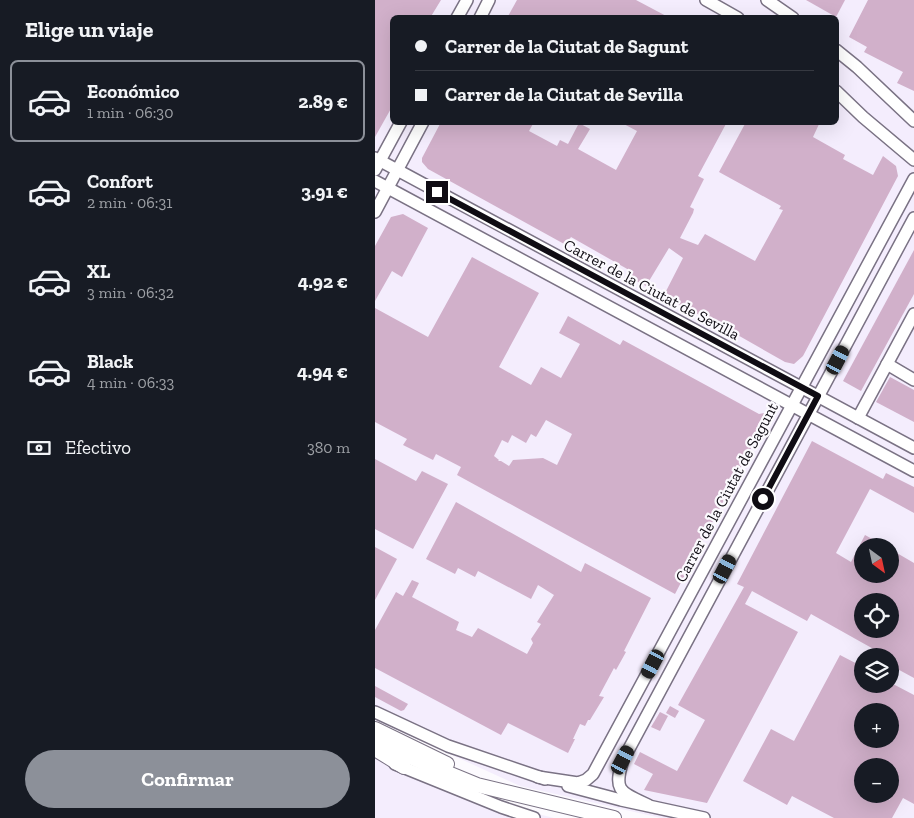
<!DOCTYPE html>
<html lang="es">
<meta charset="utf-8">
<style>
:root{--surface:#171b24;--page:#242831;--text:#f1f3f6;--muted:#9ea1a6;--line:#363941;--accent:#8c9099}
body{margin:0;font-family:"Zilla Slab",serif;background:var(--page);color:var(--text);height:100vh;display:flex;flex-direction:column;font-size:19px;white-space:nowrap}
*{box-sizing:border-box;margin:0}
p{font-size:16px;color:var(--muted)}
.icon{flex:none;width:28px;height:28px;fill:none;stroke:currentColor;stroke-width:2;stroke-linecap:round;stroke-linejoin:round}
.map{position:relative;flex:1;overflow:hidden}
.drawer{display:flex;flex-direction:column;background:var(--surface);width:375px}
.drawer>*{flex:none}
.guide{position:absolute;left:15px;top:15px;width:449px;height:110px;border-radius:8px;box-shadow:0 5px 20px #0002;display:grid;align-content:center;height:110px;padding:0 25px;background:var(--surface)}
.needle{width:32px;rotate:147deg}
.controls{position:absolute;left:479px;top:538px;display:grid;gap:10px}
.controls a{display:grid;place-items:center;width:45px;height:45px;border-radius:50%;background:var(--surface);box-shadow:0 5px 20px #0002;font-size:25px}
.end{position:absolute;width:22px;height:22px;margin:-11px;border:6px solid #0f0c13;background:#fff;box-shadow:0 0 0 2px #fff}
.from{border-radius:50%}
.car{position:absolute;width:15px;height:30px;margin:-15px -8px;border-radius:6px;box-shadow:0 0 4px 1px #0007;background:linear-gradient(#222 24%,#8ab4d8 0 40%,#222 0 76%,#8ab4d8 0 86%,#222 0)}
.guide b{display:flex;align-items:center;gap:18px;height:48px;font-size:19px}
.guide b+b{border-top:1px solid var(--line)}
.guide i{width:12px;height:12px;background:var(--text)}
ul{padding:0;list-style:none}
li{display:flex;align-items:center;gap:15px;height:82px;margin:0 10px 8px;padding:0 15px;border:2px solid transparent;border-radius:8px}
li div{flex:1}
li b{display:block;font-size:19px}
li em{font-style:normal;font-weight:800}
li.active{border-color:var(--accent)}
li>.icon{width:45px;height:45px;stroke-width:1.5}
h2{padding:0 25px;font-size:22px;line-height:60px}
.pay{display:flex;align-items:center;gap:12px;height:55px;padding:0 25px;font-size:19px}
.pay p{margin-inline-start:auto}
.button{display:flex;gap:10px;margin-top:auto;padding:10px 25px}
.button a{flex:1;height:58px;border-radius:30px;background:var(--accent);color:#fff;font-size:20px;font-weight:800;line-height:58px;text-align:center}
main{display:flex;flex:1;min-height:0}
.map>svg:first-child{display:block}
.built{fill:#f4edfd;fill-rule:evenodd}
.building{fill:#d1b0ca;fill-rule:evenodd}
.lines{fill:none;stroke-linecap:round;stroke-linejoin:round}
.minor-casing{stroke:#7a7284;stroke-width:14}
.tertiary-casing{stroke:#7a7284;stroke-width:16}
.minor{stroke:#fff;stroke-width:11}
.tertiary{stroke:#fff;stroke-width:14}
.route{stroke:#0f0c13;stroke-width:6}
.labels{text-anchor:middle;stroke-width:4.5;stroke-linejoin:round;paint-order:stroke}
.street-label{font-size:16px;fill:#0f0c13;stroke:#fcfafe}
</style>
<main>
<section class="drawer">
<h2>Elige un viaje</h2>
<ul>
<li class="active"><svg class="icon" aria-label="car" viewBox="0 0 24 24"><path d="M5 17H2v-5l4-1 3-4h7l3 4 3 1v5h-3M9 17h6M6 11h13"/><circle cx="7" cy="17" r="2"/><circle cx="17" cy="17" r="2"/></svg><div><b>Económico</b><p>1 min · 06:30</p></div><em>2.89 €</em></li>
<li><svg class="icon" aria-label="car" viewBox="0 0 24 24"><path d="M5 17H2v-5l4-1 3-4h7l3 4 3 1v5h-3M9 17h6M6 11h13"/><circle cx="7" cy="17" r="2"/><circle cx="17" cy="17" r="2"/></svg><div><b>Confort</b><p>2 min · 06:31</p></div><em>3.91 €</em></li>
<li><svg class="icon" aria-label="car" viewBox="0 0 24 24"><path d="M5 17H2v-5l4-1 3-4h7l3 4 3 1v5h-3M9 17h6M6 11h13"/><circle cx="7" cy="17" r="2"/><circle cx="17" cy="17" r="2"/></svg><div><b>XL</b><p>3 min · 06:32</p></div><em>4.92 €</em></li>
<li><svg class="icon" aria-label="car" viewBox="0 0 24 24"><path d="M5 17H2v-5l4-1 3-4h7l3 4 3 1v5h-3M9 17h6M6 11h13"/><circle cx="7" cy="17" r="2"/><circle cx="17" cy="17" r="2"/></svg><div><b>Black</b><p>4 min · 06:33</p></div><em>4.94 €</em></li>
</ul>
<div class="pay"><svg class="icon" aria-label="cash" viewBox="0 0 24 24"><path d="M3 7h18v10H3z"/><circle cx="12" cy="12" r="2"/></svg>Efectivo<p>380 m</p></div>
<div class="button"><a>Confirmar</a></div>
</section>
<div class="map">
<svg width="539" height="818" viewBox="0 0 539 818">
<rect width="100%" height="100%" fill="#fcfafe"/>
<g class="built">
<path d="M0,0H539V818H286L145,786L0,720ZM18,18H461V122H18ZM488,546H515V574H488ZM488,601H515V629H488ZM488,656H515V684H488ZM488,711H515V739H488ZM488,766H515V794H488Z"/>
<path d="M0,751L50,773L155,812L179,818H0Z"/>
</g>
<g class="building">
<path d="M0,0H66L55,18H18V105L0,137Z"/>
<path d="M142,0H261L295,18H132Z"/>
<path d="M431,0H470L461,17Z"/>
<path d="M493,0H539V91L522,83L528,72L489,52L492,47L474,37Z"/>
<path d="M66,122H159L154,131L182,146L185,140L193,144L204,123L215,129L203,149L241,170L262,131L245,122H352L323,176L329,179L315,207L319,209L318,213L305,238L323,245L330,234L380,261L408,210L404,209L406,206L344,172L371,122H445L438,137L470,155L468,159L498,175L508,156L521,166L523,176L428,356L419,364L410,362L345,325L288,297L308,258L294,248L271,286L251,276L254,270L196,237L191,245L53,169L47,162V158Z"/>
<path d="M28,214L53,228L27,277L17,271L0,301V246L16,217Z"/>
<path d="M539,250V294L486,391L468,381Z"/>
<path d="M97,257L164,293L124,367L156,385L166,367L186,378L205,344L184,333L193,316L245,345L248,340L384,414L389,413L392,418L394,427L388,425L300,594L82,475L86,467L61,454L58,460L28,445L32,439L0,422V308L53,337ZM171,420L197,434L182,465L168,458L138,460L134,466L126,461H123L124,460L119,456L127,440L133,443L137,435L151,443L156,434L161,437Z"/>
<path d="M515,377L539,390V422L501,402Z"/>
<path d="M437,441L508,479L511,473L539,487V513L495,489L461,553L476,562L490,535L510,546H488V574H515V549L539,563V678L515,665V656H511L436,614L432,621L377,591L370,604L423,632L332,803L269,790L278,774L259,764L265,752L302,771L330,720L303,705L369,587L362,584ZM488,601H515V629H488Z"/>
<path d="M0,459L41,481L47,471L73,484L38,549L0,529Z"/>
<path d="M81,502L206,572L210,563L276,598L249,651L251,652L241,670L239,668L224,696L229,697L215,720H213L210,726L205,724L198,739H200L193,753L133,723L126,735L0,668V630L21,592L28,596L37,580L44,583L37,597L84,622L81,630L97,637L103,628L152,654L158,643L156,639L166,624L162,622L179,595L163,585L156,599L103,571L100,577L83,568L80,574L51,559Z"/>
<path d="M0,547L22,559L0,600Z"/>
<path d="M465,655L488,667V684H518L539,695V804L528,798L517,818H459L417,796L412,805L368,781L396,729L419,741ZM488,711H515V739H488ZM488,766H515V800L504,794H488Z"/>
<path d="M0,686L33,704L29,710L26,711L0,697Z"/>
<path d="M295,706L304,711L300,718L291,713Z"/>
<path d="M285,712L293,716L285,731L276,727Z"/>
</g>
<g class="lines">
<g class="minor-casing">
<g id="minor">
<path d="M331,0L363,18"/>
<path d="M392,0L418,18"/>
<path d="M82,18L92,0"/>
<path d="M105,18L114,0"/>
<path d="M461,50L482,67L539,121"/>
<path d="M461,91L488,117L539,160"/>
<path d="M0,158L539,448"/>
<path d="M0,170L26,122"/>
<path d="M0,181L539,471"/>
<path d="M0,212L48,122"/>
<path d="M512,364L539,380"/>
<path d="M483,418L539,314"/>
<path d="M0,712L73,746L170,779"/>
<path d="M20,764L126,807L159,818"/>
<path d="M163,777L203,783L211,780L218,774L539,179"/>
<path d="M193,786L246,800L329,818"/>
<path d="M273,805C245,792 238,791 248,760L539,218"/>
</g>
</g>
<g class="tertiary-casing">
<g id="tertiary">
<path d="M0,729L72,764"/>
<path d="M0,741L51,764L102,785L239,818"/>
<path d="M0,749L29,767"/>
</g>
</g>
<use href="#minor" class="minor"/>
<use href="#tertiary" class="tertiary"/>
</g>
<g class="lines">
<path class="route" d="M62,192L443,396L388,499"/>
</g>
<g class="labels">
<g class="street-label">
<text transform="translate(277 289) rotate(28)" y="6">Carrer de la Ciutat de Sevilla</text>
<text transform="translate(351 492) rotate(-62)" y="6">Carrer de la Ciutat de Sagunt</text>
</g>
</g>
</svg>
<div class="controls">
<a><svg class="needle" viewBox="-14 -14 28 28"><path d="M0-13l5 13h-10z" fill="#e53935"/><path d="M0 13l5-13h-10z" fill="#9ea1a6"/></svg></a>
<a><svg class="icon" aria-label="locate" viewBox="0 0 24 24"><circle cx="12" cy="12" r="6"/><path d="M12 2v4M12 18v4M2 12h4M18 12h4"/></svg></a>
<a><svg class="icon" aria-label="layers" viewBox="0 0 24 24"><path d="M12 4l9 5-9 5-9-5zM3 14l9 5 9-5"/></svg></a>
<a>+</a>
<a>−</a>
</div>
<i class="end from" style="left:388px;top:499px"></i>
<i class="end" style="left:62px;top:192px"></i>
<i class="car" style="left:463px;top:360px;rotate:28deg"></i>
<i class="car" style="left:350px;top:569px;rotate:28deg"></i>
<i class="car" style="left:278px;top:664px;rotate:208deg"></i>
<i class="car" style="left:248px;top:760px;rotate:28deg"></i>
<div class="guide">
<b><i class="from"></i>Carrer de la Ciutat de Sagunt</b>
<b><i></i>Carrer de la Ciutat de Sevilla</b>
</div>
</div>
</main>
